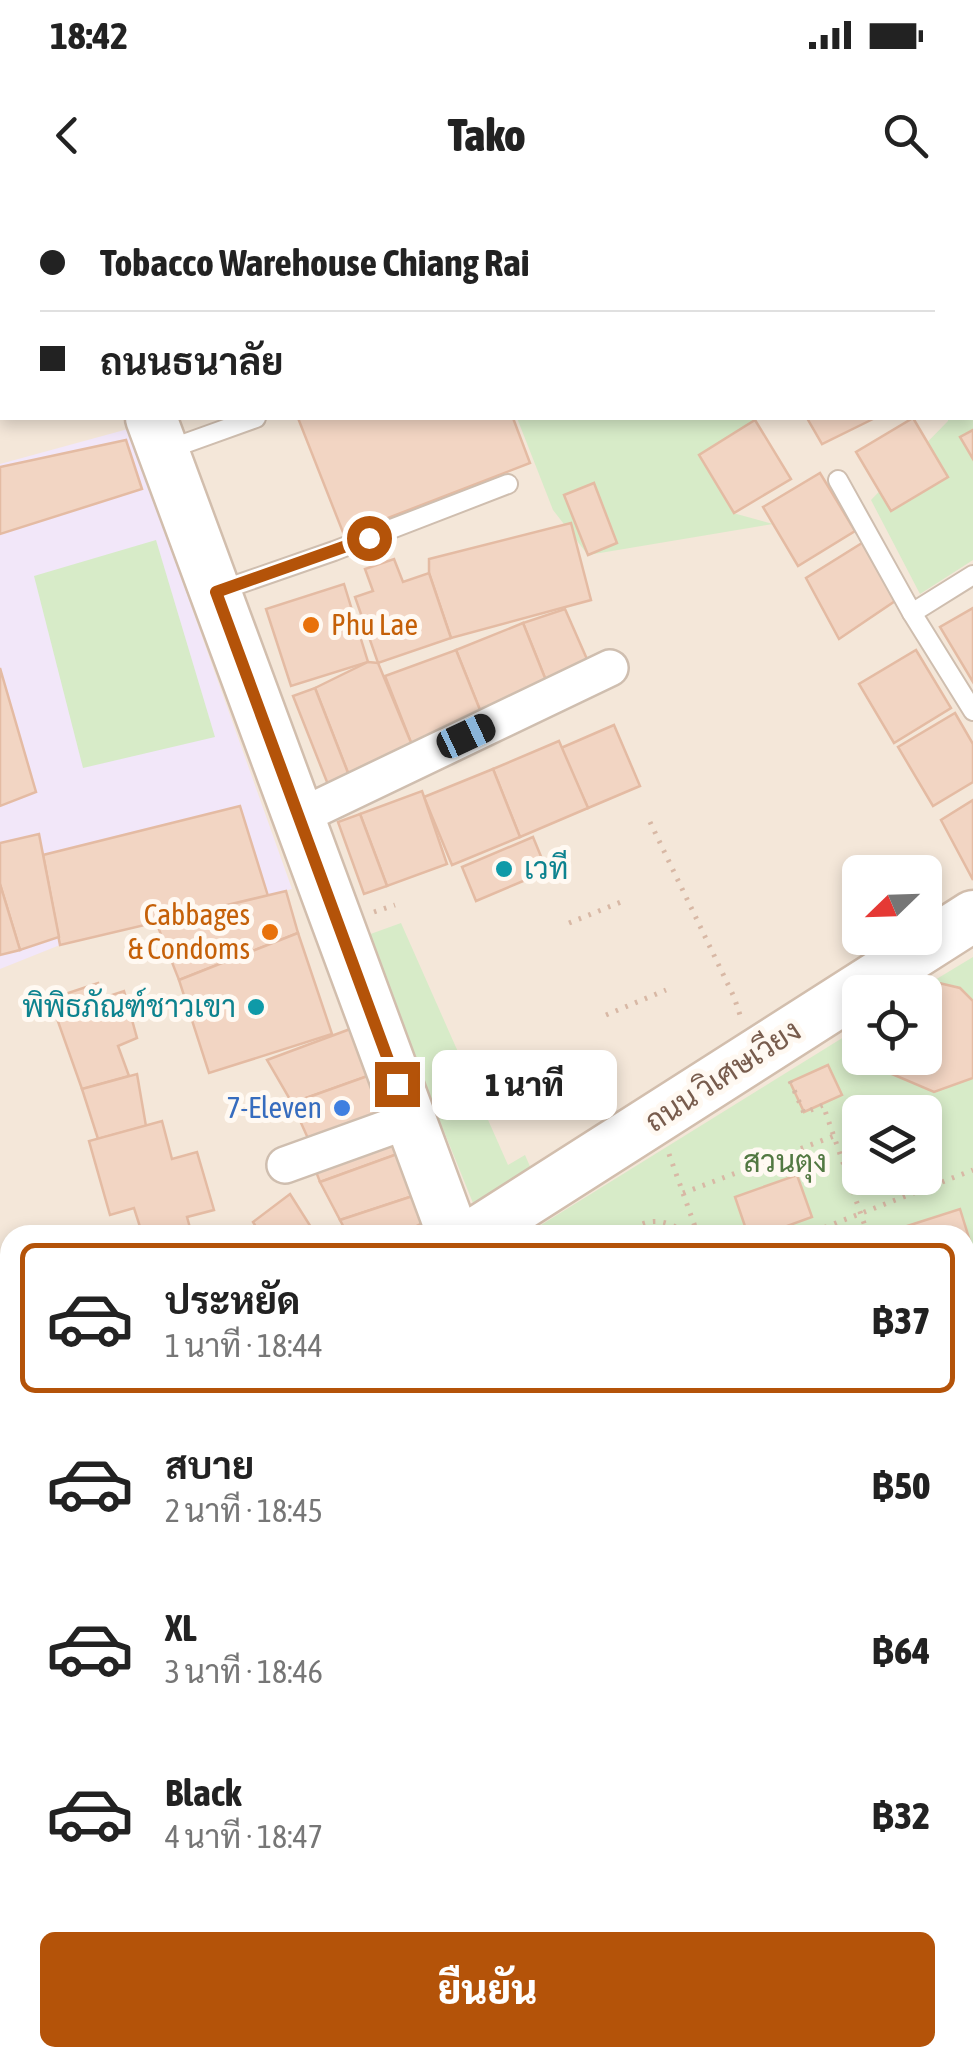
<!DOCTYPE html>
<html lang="th">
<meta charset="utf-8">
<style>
:root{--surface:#fff;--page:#f6f6f6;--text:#222;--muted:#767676;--line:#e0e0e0;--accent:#b45309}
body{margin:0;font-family:"Asap Condensed",Sarabun,sans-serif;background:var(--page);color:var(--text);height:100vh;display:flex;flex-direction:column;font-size:38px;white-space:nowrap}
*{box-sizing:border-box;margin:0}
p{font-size:32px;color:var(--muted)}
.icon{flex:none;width:55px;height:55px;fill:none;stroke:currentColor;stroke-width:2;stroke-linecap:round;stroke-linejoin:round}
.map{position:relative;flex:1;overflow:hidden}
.panel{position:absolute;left:0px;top:1025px;width:975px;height:842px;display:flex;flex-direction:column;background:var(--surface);border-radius:30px 30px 0 0;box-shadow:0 5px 15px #0003}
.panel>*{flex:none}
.hud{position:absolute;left:0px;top:0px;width:975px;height:220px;box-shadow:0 5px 15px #0003;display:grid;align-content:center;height:220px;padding:0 40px;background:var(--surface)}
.needle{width:65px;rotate:247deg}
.fabs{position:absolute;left:842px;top:655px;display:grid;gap:20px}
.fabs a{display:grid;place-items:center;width:100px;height:100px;border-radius:15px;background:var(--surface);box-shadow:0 5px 15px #0003;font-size:50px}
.end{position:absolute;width:45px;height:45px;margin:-22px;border:12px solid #b45309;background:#fff;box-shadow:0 0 0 5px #fff}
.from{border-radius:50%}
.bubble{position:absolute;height:70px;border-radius:15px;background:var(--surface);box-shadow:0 5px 15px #0003;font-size:32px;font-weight:800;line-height:70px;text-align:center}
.car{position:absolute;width:30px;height:60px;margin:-30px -15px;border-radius:12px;box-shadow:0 0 8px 2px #0007;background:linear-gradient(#222 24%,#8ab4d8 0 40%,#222 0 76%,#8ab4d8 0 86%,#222 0)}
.hud b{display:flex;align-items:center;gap:35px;height:95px;font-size:38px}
.hud b+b{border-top:2px solid var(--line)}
.hud i{width:25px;height:25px;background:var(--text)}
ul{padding:18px 0 0;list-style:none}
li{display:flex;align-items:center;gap:30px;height:150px;margin:0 20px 15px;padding:0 20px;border:5px solid transparent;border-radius:15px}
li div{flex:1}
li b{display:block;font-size:38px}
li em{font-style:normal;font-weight:800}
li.active{border-color:var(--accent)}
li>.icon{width:90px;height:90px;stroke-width:1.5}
.cta{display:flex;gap:20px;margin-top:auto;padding:20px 40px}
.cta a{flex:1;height:115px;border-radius:15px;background:var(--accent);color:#fff;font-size:40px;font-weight:800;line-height:115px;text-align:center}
.status{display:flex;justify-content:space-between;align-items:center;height:70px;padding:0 50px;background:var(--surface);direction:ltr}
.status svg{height:28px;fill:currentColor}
header{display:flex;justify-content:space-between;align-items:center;height:130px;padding:0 40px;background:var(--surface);font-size:45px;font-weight:800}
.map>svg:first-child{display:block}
.residential{fill:#f4e7d9;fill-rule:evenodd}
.education{fill:#f2e7f9}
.green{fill:#d7ebc8;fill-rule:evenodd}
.building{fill:#f2d5c3;stroke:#e4bba3;stroke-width:2.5}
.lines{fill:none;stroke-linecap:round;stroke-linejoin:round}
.lane-casing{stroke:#cfbeaf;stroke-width:22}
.street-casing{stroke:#cfbeaf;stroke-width:40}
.secondary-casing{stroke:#d2bead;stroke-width:55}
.path{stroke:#d8b8a5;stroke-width:5;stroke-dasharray:2.5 8;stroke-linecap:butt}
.lane{stroke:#fff;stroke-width:18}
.street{stroke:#fff;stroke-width:35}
.secondary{stroke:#fff;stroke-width:50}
.route{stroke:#b45309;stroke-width:12}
.food-dot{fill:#e8710a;stroke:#fff9f2;stroke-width:4}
.culture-dot{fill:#0f9aa8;stroke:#fff9f2;stroke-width:4}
.shop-dot{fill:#3f7fe0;stroke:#fff9f2;stroke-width:4}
.labels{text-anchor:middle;stroke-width:10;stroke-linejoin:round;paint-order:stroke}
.food-label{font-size:30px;fill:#c56008;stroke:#fff9f2;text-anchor:start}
.culture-label{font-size:30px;fill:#0d838f;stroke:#fff9f2;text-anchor:start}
.street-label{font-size:30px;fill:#785c4d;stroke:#fff9f2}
.shop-label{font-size:30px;fill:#366cbe;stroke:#fff9f2;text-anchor:end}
.park-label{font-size:30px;fill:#527842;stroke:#fff9f2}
</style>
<div class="status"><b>18:42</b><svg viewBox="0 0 49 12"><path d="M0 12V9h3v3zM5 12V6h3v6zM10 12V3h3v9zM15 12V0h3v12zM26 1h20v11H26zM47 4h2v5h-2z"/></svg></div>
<header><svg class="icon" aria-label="back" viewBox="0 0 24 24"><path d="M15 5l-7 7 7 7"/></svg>Tako<svg class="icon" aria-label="search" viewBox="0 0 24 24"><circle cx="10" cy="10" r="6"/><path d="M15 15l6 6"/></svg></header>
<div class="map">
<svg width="973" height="1867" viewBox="0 0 973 1867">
<rect width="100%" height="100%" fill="#fdf5eb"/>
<path class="residential" d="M0,0H973V1867H0ZM2,2H972V218H2ZM860,672H925V738H860ZM860,792H925V858H860ZM860,912H925V978H860ZM10,1035H965V1858H10Z"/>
<g class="education">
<path d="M128,229L292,689L60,745L0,769V264Z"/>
<path d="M10,1674V1858H471L475,1867H0V1677Z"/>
</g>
<g class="green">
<path d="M432,0H972L973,21L972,2H433Z"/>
<path d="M973,115V360L920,394L871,300L948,221V218H972Z"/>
<path d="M517,218H756L755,220L699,255L733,313L773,324L588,355L553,310Z"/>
<path d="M156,340L215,537L83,568L34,376Z"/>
<path d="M401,723L508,965L525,955L532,971L473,1003L365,736Z"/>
<path d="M973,757V1374L965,1377V1035H528V1033L860,827V858H925V792H915ZM860,912H925V978H860Z"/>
<path d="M0,1539L2,1542L10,1539V1640L0,1615Z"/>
<path d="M10,1811V1858H119L93,1867H0V1815Z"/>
<path d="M196,1858H291L295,1867H199Z"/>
</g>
<g class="building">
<path d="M231,0H329L330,2H232Z"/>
<path d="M368,0H421L422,2H369Z"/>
<path d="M2,88V184L0,185V89Z"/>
<path d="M298,218H513L530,263L344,335Z"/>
<path d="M807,218H875L822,244Z"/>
<path d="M913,218L948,277L891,311L856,252Z"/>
<path d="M755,220L791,279L734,313L699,255Z"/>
<path d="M973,230V259L960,237Z"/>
<path d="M126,240L142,289L0,334V267Z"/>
<path d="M820,273L855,331L798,366L763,307Z"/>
<path d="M594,283L617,343L588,355L564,295Z"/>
<path d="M571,323L591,400L451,438L429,373V359Z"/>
<path d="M862,343L895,401L839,439L806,378Z"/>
<path d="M394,359L403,382L429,373L451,438L378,463L355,397L373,391L365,369Z"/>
<path d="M344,384L368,462L291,486L266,409Z"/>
<path d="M973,408V482L940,427Z"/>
<path d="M565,409L590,466L549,488L523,423Z"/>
<path d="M523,423L549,488L482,515L456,450Z"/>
<path d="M456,450L482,515L412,545L385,476Z"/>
<path d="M916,450L951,508L894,543L859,484Z"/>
<path d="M368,462L378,463L412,545L350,578L315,488Z"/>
<path d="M0,468L36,592L0,606Z"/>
<path d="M315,488L350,578L329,587L293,496Z"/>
<path d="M955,513L973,544V582L933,606L898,547Z"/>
<path d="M614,525L640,586L588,608L561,548Z"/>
<path d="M559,541L588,608L520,637L493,569Z"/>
<path d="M493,569L520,637L452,665L424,597Z"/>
<path d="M422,591L447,664L387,686L360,614Z"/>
<path d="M973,600V680L941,620Z"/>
<path d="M240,606L268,696L60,745L43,655Z"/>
<path d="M360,614L387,686L364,694L338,622Z"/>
<path d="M39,634L59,737L20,750L0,684V643Z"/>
<path d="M533,637L547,671L476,701L462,667Z"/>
<path d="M0,684L20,750L0,755Z"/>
<path d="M286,691L298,733L179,780L156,722Z"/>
<path d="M298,733L332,834L209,873L179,780Z"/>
<path d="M98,783L103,798L124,791L137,838L118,846L129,876L82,889L50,799Z"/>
<path d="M939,783L960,788L973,801V878L934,892L892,874L887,858H925V792H920Z"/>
<path d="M361,825L376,873L292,903L267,860Z"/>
<path d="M828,865L842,895L804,912L790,882Z"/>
<path d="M376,873L392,913L311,945L292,903Z"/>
<path d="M137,874L146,926L98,939L82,889Z"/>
<path d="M162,921L172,959L197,952L214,1010L187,1017L192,1035H134L142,1033L134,1008L110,1015L89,941Z"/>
<path d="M392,936L400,953L320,982L313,964Z"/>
<path d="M400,953L416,995L340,1020L320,982Z"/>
<path d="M797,975L812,1017L762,1035H748L735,997Z"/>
<path d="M290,994L316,1035H261L253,1022Z"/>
<path d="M416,995L421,1024L398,1035H348L340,1020Z"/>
<path d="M960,1009L973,1051V1076L965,1080V1035H879Z"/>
<path d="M0,1159L10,1185V1281L0,1286Z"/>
<path d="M0,1397L10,1417V1539L1,1542Z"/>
<path d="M973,1546V1621L965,1624V1549Z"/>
<path d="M0,1615L10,1640V1665L0,1669Z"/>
<path d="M973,1677V1800L965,1786V1682Z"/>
<path d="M965,1803L973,1816V1867H944L939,1858H965Z"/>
<path d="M480,1858H580L559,1867H477L474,1860Z"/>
<path d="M580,1858H636L641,1867H559Z"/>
<path d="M636,1858H669L650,1867H641Z"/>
<path d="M669,1858H711L716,1867H650Z"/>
<path d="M823,1858H859L846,1867H827L821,1859Z"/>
<path d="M859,1858H877L883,1867H846Z"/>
</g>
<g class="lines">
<g class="lane-casing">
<g id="lane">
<path d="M218,0L219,2"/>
<path d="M368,0L369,2"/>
<path d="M164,251L256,218"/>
<path d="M838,280L912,413"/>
<path d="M973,375L912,413L973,511"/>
<path d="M216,392L334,351L508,284"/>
<path d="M0,1091L10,1118"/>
<path d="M0,1798L10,1793"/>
</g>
</g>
<g class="street-casing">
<g id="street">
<path d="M299,617L610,468"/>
<path d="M285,965L410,920"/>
</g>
</g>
<g class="secondary-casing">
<g id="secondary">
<path d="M71,0L72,2"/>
<path d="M151,218L453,1035"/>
<path d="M473,1035L973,716"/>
<path d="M0,1341L10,1334"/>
<path d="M965,1452L973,1450"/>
<path d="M779,1858L785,1867"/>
</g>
</g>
<g class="path">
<path d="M650,622L734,797L741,818"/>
<path d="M374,712L395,705"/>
<path d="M569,723L626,700"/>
<path d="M606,815L666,790"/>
<path d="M790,881L804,913L823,905L866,1029"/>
<path d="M669,954L698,1035"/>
<path d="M683,993L834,936"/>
<path d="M625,1035C644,1017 667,1017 686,1035"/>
<path d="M650,1035H663"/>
<path d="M805,1035L973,970"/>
<path d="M968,1161L973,1132"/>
<path d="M965,1263L973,1260"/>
<path d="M965,1330L973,1328"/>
</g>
<use href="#lane" class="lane"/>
<use href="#street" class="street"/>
<use href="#secondary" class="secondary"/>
</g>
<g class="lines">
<path class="route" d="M369,338L216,392L397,884"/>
</g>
<g class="food-dot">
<circle cx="311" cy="425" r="10"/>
<circle cx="270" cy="732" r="10"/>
</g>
<g class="culture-dot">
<circle cx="504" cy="669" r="10"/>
<circle cx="256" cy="807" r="10"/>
</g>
<circle class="shop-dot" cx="342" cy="908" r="10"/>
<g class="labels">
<g class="food-label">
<text x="331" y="435">Phu Lae</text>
<text x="250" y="725" text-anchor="end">Cabbages<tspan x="250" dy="34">&amp; Condoms</tspan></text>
</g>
<g class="culture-label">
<text x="524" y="679">เวที</text>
<text x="236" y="817" text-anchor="end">พิพิธภัณฑ์ชาวเขา</text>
</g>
<g class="street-label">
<text transform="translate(723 876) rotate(-33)" y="10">ถนน วิเศษเวียง</text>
</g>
<g class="shop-label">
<text x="322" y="918">7-Eleven</text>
</g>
<g class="park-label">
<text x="785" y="972">สวนตุง</text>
</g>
</g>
</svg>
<div class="fabs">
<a><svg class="needle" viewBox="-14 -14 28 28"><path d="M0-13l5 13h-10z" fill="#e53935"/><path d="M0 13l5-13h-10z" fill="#767676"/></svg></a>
<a><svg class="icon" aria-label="locate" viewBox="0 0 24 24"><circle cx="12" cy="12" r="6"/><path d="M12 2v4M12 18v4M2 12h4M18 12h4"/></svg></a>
<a><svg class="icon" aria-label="layers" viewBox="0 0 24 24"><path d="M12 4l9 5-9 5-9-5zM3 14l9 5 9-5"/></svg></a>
</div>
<i class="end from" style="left:369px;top:338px"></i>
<i class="end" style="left:397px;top:884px"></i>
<div class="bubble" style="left:432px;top:850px;width:185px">1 นาที</div>
<i class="car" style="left:466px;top:536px;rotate:65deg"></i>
<div class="hud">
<b><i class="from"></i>Tobacco Warehouse Chiang Rai</b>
<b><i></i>ถนนธนาลัย</b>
</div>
<section class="panel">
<ul>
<li class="active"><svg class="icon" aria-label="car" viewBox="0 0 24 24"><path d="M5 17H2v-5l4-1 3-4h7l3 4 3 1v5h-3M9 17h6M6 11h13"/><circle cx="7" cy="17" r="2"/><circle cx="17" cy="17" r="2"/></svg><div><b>ประหยัด</b><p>1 นาที · 18:44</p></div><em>฿37</em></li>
<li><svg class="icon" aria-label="car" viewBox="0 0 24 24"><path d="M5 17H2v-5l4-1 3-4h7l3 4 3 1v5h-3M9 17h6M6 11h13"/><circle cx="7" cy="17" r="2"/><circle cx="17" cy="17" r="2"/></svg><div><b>สบาย</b><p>2 นาที · 18:45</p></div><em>฿50</em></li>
<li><svg class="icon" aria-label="car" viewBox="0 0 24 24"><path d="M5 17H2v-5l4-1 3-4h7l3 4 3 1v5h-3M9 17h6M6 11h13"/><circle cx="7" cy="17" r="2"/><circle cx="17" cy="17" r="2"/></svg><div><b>XL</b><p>3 นาที · 18:46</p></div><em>฿64</em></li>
<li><svg class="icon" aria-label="car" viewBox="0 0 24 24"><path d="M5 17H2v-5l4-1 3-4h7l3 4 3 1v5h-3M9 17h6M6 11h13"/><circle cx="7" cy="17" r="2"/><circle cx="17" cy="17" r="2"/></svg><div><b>Black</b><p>4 นาที · 18:47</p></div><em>฿32</em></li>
</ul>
<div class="cta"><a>ยืนยัน</a></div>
</section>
</div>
